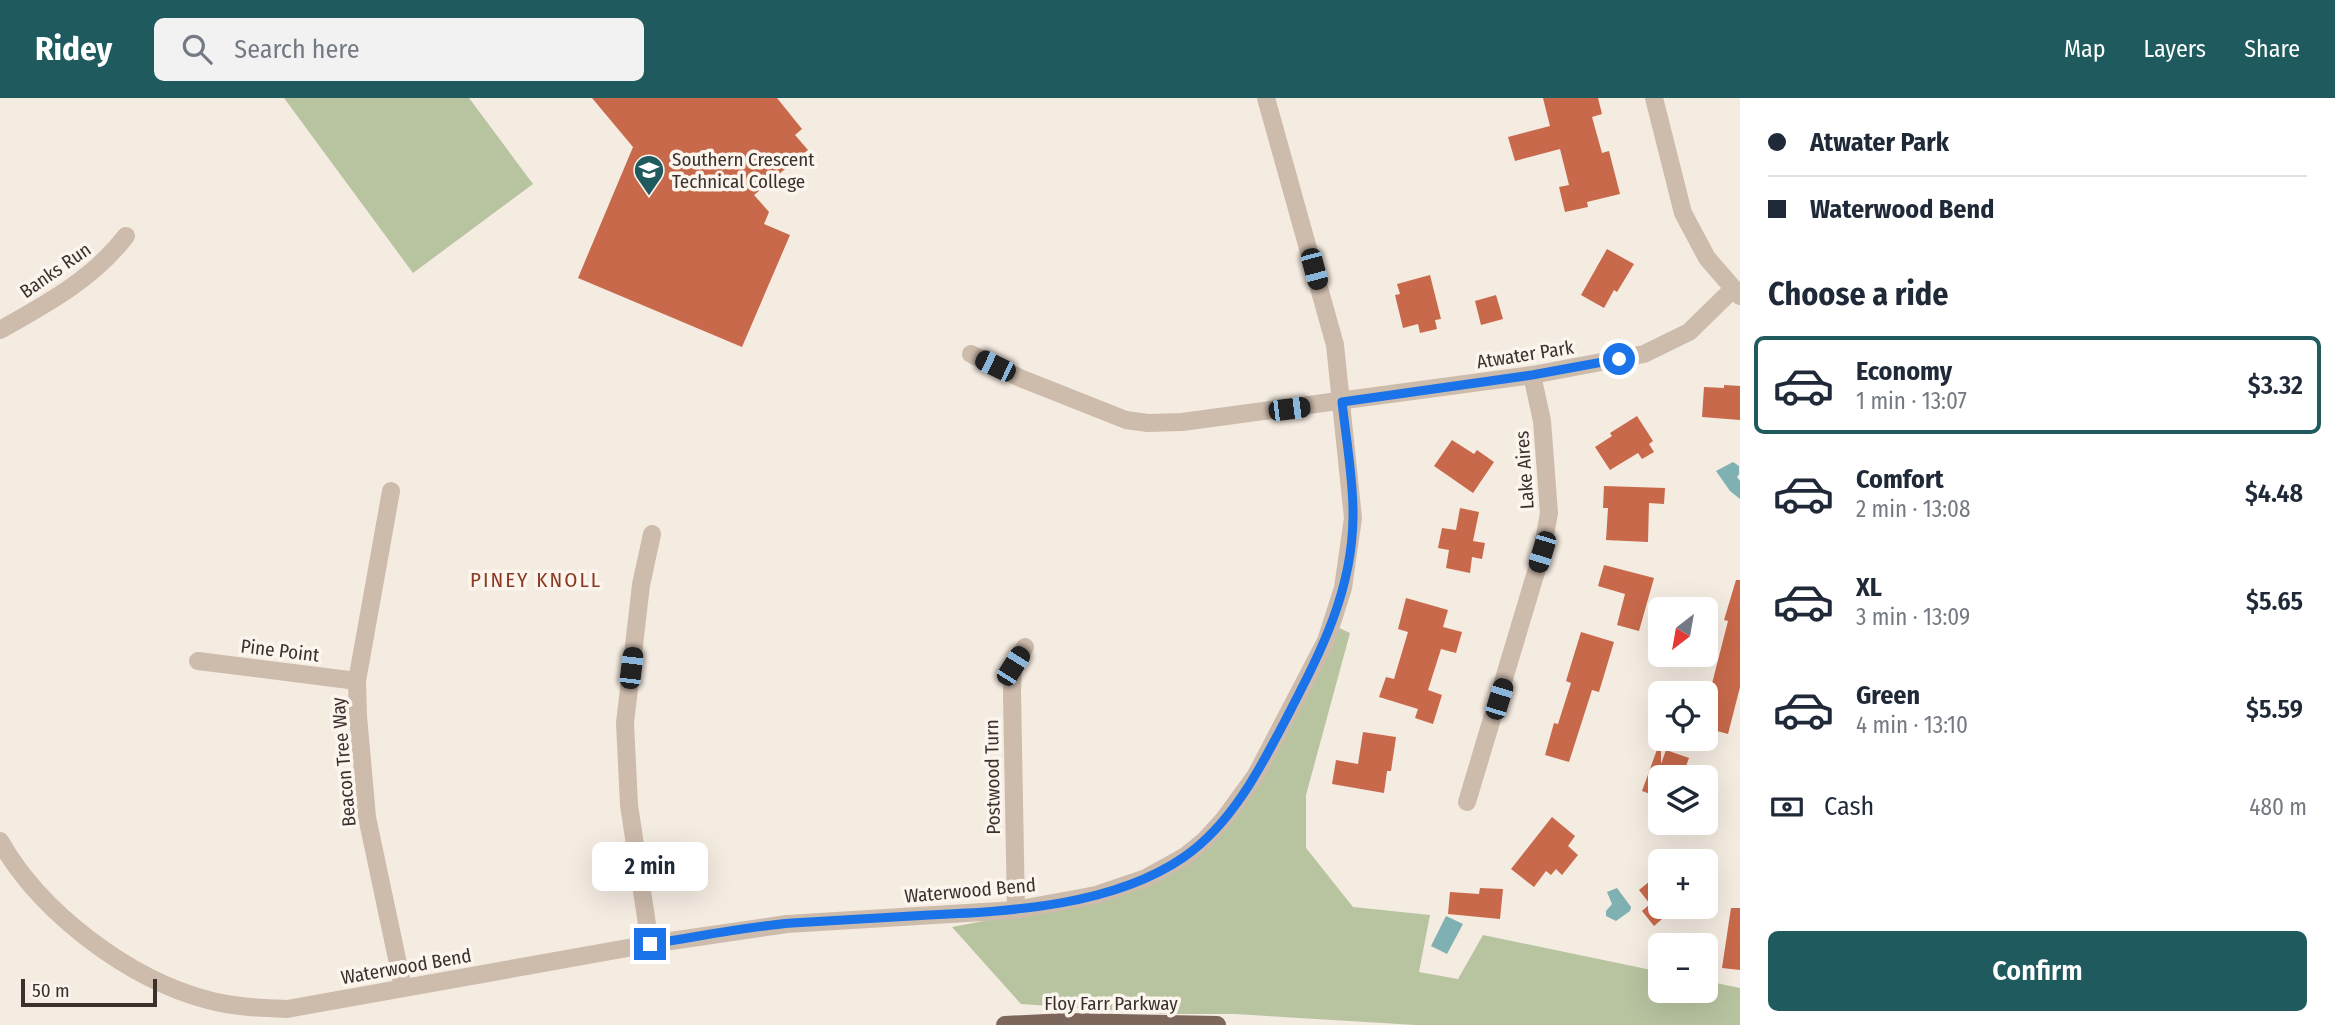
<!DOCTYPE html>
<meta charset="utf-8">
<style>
:root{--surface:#fff;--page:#f2f2f3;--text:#1f2937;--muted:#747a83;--line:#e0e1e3;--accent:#1f5a5e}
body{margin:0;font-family:"Fira Sans Condensed",sans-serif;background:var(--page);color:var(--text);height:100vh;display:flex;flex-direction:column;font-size:26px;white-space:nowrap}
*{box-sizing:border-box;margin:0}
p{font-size:23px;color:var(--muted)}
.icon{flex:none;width:38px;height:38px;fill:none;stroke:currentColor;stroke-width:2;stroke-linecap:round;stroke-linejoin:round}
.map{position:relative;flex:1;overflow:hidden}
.panel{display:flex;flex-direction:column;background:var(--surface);width:595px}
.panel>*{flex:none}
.guide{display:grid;align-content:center;height:154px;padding:0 28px;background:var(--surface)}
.needle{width:46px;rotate:211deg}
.fabs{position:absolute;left:1648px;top:499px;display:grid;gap:14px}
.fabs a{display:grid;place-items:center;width:70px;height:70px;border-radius:10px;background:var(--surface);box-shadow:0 7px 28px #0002;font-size:35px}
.scale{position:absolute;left:21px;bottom:18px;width:136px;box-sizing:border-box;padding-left:7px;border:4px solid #3b302b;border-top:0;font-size:19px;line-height:24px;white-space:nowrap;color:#3b302b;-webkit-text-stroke:5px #fbf5ee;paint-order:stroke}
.end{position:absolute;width:32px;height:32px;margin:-16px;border:9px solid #1a73e8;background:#fff;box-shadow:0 0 0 4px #fff}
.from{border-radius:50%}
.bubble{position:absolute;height:49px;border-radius:10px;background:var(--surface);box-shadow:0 7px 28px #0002;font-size:23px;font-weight:600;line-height:49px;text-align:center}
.car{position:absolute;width:21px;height:42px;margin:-21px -10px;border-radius:9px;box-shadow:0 0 5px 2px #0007;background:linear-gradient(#222 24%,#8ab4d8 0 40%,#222 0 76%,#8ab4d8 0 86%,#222 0)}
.guide b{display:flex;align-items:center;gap:24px;height:66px;font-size:26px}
.guide b+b{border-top:2px solid var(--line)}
.guide i{width:18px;height:18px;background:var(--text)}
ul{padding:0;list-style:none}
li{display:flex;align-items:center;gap:21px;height:98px;margin:0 14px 10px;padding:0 14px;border:4px solid transparent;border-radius:10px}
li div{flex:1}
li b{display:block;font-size:26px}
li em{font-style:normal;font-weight:600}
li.on{border-color:var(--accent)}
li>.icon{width:63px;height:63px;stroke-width:1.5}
h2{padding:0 28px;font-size:32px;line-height:84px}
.pay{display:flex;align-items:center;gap:18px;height:77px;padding:0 28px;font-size:26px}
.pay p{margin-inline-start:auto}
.button{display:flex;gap:14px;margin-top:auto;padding:14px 28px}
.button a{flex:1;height:80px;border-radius:10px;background:var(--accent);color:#fff;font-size:28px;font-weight:600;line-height:80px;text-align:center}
header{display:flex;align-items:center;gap:42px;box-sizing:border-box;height:98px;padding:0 35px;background:var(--accent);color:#fff}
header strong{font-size:33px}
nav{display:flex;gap:38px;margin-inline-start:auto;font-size:24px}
.search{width:490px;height:63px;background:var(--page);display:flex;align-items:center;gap:18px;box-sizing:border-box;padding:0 24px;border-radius:10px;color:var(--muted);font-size:26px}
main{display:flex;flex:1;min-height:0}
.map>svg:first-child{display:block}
.green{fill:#b8c4a0}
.water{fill:#7fb0b2}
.building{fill:#c8694b}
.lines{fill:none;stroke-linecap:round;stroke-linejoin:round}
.minor{stroke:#cdbbac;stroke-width:18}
.primary{stroke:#7d675c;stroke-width:18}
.route{stroke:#1a73e8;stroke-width:9}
.labels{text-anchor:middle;stroke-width:7;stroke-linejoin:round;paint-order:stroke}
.poi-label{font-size:19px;fill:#3b302b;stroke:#fbf5ee;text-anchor:start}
.street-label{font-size:19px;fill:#3b302b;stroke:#fbf5ee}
.neighbourhood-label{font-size:21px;letter-spacing:2px;fill:#8c3b22;stroke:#fbf5ee}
</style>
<header>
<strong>Ridey</strong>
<div class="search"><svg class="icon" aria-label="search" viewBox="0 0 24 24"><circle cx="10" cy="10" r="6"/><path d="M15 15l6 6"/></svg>Search here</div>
<nav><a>Map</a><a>Layers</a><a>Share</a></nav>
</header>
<main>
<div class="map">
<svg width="1740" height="927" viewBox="0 0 1740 927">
<rect width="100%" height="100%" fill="#f4ebe1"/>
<g class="green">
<path d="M284,0H469L533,86L413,175Z"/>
<path d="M1337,529L1350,535L1306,697V750L1353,809L1430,817L1419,874L1458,881L1483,837L1661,874V892H1706V883L1740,890V927H1416L1235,916H1167L1021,906L952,829L1111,799L1187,765L1263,676Z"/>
</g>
<g class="water">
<path d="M1733,364L1739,368V376L1737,379L1740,383V401L1730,393L1716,373Z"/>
<path d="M1617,790L1631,809L1630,813L1616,823L1606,818V813L1612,806L1607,794Z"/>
<path d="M1446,818L1463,826L1447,856L1431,848Z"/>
</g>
<g class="building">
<path d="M592,0H777L802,31L795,37L808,52L754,97L769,114L764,126L790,137L742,249L578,180L633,49Z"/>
<path d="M1543,0H1598L1602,16L1592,19L1602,55L1609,53L1620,96L1587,104L1588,109L1565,114L1559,89L1569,87L1560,51L1515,63L1508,39L1550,28Z"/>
<path d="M1607,151L1634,166L1617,194L1614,192L1604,210L1581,197Z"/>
<path d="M1430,177L1441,221L1435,222L1437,231L1420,235L1418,226L1403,230L1395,197L1400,196L1397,186Z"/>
<path d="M1496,197L1503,221L1481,227L1475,203Z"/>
<path d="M1724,287L1740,288V322L1702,319L1704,289L1724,290Z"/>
<path d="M1637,318L1653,343L1649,346L1654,354L1642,361L1638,355L1610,372L1595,349L1612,338L1610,335Z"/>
<path d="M1452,342L1474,356L1477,352L1494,364L1473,395L1434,368Z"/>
<path d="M1604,388L1665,390L1664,406L1649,405L1648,444L1606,442L1608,410H1603Z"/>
<path d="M1460,410L1479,414L1473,443L1485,445L1482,461L1472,459L1470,475L1446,470L1449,452L1438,450L1442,430L1456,432Z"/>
<path d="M1604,467L1654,480L1639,533L1617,527L1625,496L1598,488Z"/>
<path d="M1736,482H1740V589L1728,636L1706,630V609L1728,523L1724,522Z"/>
<path d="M1406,500L1448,512L1443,529L1462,534L1456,555L1441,551L1428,592L1442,597L1433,626L1415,620L1418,611L1379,599L1386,579L1394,581L1408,534L1398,531Z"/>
<path d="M1581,534L1614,544L1599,594L1592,592L1569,664L1545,657L1554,625L1558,626L1571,585L1566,583Z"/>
<path d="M1363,634L1396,639L1391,673H1387L1384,695L1332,686L1336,662L1358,666Z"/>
<path d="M1659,646H1661V666L1666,652L1689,660L1682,679H1661V700L1642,693Z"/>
<path d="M1552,719L1575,738L1568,748L1578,757L1562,777L1556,771L1551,777L1546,773L1534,789L1511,771Z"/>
<path d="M1661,774V808H1677L1654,828L1642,813L1650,806L1639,792Z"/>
<path d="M1480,790L1503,791L1500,821L1448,816L1450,794L1479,796Z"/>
<path d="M1731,810H1740V872L1722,870Z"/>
</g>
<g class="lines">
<g class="minor">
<path d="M1654,0L1683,115L1707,160L1740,198"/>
<path d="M0,232C46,206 93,181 126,138"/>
<path d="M971,256L1020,280L1126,322L1148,325L1182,324L1532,277L1644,256L1689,234L1733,191"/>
<path d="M391,393L357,583L358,618L367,719L403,889"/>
<path d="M198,563L357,583"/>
<path d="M1467,704L1542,454L1549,415L1542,323L1532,277"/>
<path d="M0,743C40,814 128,881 208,902C234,909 260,910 287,911L650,846L787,826L1016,812L1096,797L1146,780L1184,759L1204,743L1224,721L1256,677L1326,543L1343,490L1353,420L1335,247L1266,0"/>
<path d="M1016,812L1012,595L1013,568L1025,549"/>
<path d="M650,846L629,707L625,625L641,487L652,436"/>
</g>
<path class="primary" d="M1005,927L1067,924L1217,927"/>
</g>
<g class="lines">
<path class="route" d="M650,846C697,839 744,829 792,825C837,822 883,820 929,817C1012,813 1113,808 1184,759C1232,726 1261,669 1287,619C1320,555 1352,495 1353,420C1354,385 1346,340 1342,304L1532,277L1619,261"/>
</g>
<defs>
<g id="university-pin" transform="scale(1.575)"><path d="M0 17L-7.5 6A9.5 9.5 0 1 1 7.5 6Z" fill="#1f5a5e" stroke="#fbf5ee"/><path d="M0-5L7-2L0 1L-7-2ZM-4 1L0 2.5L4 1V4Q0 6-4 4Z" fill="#fff"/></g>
</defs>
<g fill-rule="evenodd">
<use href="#university-pin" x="649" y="72"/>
</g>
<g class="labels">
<g class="poi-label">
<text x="672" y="68">Southern Crescent<tspan x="672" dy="22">Technical College</tspan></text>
</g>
<g class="street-label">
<text transform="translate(55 172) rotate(-35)" y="7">Banks Run</text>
<text transform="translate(1525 256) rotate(-9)" y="7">Atwater Park</text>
<text transform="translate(1524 372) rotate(-94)" y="7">Lake Aires</text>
<text transform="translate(280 552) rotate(7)" y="7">Pine Point</text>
<text transform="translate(343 664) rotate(-95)" y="7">Beacon Tree Way</text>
<text transform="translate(992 679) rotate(-91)" y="7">Postwood Turn</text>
<text transform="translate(970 792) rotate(-5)" y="7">Waterwood Bend</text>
<text transform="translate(406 868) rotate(-10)" y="7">Waterwood Bend</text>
<text x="1111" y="912">Floy Farr Parkway</text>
</g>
<g class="neighbourhood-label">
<text x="536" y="489">PINEY KNOLL</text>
</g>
</g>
</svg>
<div class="fabs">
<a><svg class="needle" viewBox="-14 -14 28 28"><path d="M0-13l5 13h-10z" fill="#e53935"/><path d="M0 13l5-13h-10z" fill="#747a83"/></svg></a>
<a><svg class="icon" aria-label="locate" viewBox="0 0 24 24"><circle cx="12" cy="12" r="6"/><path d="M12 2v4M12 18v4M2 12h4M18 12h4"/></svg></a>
<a><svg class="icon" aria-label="layers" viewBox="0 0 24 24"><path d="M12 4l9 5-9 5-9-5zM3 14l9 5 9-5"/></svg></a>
<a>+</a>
<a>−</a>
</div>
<div class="scale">50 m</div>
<i class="end from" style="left:1619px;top:261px"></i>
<i class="end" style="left:650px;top:846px"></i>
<div class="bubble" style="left:592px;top:744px;width:116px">2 min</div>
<i class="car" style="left:1314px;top:171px;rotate:165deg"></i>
<i class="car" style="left:995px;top:268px;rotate:296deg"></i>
<i class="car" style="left:1289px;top:311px;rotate:83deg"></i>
<i class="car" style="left:1542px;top:454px;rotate:197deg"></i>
<i class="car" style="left:1013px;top:568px;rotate:32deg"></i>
<i class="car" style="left:631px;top:570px;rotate:7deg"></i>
<i class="car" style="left:1499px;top:601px;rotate:17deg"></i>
</div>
<section class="panel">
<div class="guide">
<b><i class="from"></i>Atwater Park</b>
<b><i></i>Waterwood Bend</b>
</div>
<h2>Choose a ride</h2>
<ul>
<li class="on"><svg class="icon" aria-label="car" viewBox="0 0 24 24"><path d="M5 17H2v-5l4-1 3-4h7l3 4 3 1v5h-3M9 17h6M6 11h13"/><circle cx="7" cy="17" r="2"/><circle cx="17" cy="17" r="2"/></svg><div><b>Economy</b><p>1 min · 13:07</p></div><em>$3.32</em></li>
<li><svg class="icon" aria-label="car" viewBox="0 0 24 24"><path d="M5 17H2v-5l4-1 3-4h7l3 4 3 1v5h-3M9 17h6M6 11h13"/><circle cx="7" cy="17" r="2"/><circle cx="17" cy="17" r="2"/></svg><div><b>Comfort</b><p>2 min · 13:08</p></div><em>$4.48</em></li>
<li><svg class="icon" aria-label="car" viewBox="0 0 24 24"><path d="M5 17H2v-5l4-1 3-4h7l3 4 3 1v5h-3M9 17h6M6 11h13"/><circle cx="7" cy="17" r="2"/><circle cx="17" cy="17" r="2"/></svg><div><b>XL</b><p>3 min · 13:09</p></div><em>$5.65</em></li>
<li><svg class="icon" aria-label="car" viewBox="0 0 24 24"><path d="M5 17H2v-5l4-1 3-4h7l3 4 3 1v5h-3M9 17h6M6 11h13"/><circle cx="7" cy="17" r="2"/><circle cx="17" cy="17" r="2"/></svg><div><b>Green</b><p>4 min · 13:10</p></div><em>$5.59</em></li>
</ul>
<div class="pay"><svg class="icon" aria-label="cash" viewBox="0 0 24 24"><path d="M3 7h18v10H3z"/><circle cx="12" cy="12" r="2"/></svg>Cash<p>480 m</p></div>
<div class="button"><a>Confirm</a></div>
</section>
</main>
